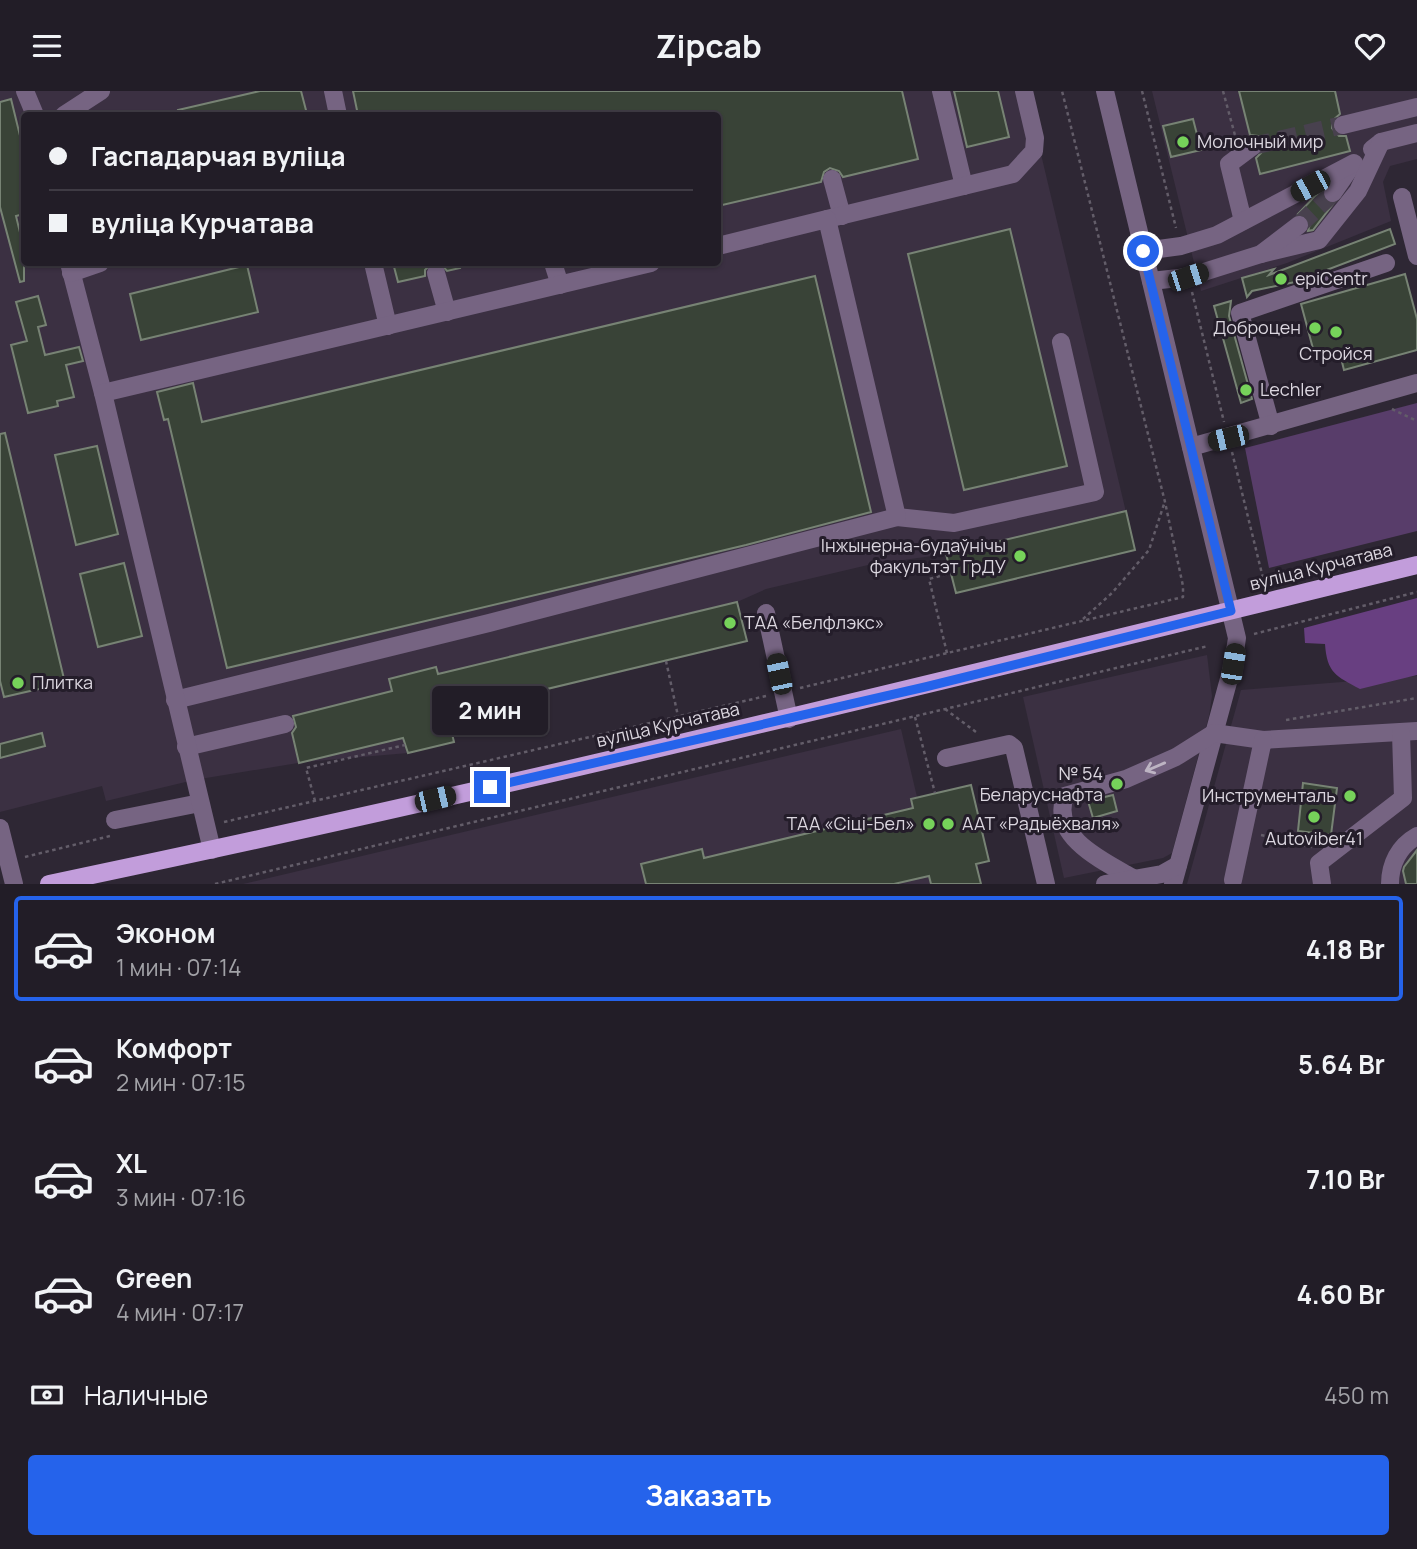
<!DOCTYPE html>
<html lang="ru">
<meta charset="utf-8">
<style>
:root{--surface:#221d27;--page:#2e2a33;--text:#f1f3f6;--muted:#a2a2a7;--line:#3f3b44;--accent:#2563eb}
body{margin:0;font-family:Manrope,sans-serif;background:var(--page);color:var(--text);height:100vh;display:flex;flex-direction:column;font-size:26px;white-space:nowrap}
*{box-sizing:border-box;margin:0}
p{font-size:23px;color:var(--muted)}
.icon{flex:none;width:38px;height:38px;fill:none;stroke:currentColor;stroke-width:2;stroke-linecap:round;stroke-linejoin:round}
.map{position:relative;height:793px;overflow:hidden}
.drawer{display:flex;flex-direction:column;background:var(--surface);flex:1}
.drawer>*{flex:none}
.top-card{position:absolute;left:21px;top:21px;width:700px;height:154px;border-radius:7px;box-shadow:0 2px 5px #0004,0 0 0 2px var(--line);display:grid;align-content:center;height:154px;padding:0 28px;background:var(--surface)}
.end{position:absolute;width:32px;height:32px;margin:-16px;border:9px solid #2563eb;background:#fff;box-shadow:0 0 0 4px #fff}
.from{border-radius:50%}
.bubble{position:absolute;height:49px;border-radius:7px;background:var(--surface);box-shadow:0 2px 5px #0004,0 0 0 2px var(--line);font-size:23px;font-weight:700;line-height:49px;text-align:center}
.car{position:absolute;width:21px;height:42px;margin:-21px -10px;border-radius:9px;box-shadow:0 0 5px 2px #0007;background:linear-gradient(#222 24%,#8ab4d8 0 40%,#222 0 76%,#8ab4d8 0 86%,#222 0)}
.top-card b{display:flex;align-items:center;gap:24px;height:66px;font-size:26px}
.top-card b+b{border-top:2px solid var(--line)}
.top-card i{width:18px;height:18px;background:var(--text)}
ul{padding:12px 0 0;list-style:none}
li{display:flex;align-items:center;gap:21px;height:105px;margin:0 14px 10px;padding:0 14px;border:4px solid transparent;border-radius:7px}
li div{flex:1}
li b{display:block;font-size:26px}
li em{font-style:normal;font-weight:700}
li.on{border-color:var(--accent)}
li>.icon{width:63px;height:63px;stroke-width:1.5}
.pay{display:flex;align-items:center;gap:18px;height:77px;padding:0 28px;font-size:26px}
.pay p{margin-inline-start:auto}
.action{display:flex;gap:14px;margin-top:auto;padding:14px 28px}
.action a{flex:1;height:80px;border-radius:7px;background:var(--accent);color:#fff;font-size:28px;font-weight:700;line-height:80px;text-align:center}
header{display:flex;justify-content:space-between;align-items:center;height:91px;padding:0 28px;background:var(--surface);font-size:32px;font-weight:700}
.map>svg:first-child{display:block}
.built{fill:#3b3042;fill-rule:evenodd}
.green{fill:#583d6a}
.forest{fill:#683f81}
.building{fill:#394337;stroke:#778374;stroke-width:2}
.lines{fill:none;stroke-linecap:round;stroke-linejoin:round}
.minor-tunnel{stroke:#48414e;stroke-width:18;stroke-dasharray:18 9;stroke-linecap:butt}
.path{stroke:#635d69;stroke-width:2.5;stroke-dasharray:3.5 3.5;stroke-linecap:butt}
.minor{stroke:#766482;stroke-width:18}
.major{stroke:#c29ddb;stroke-width:18}
.oneway{stroke:#bdb4c3}
.route{stroke:#2563eb;stroke-width:9}
.poi-dot{fill:#76d25a;stroke:#241d2a;stroke-width:2.5}
.labels{text-anchor:middle;stroke-width:6;stroke-linejoin:round;paint-order:stroke}
.poi-label{font-size:18px;fill:#dbd6df;stroke:#241d2a;text-anchor:start}
.street-label{font-size:18px;fill:#dbd6df;stroke:#241d2a}
</style>
<header><svg class="icon" aria-label="menu" viewBox="0 0 24 24"><path d="M4 6h16M4 12h16M4 18h16"/></svg>Zipcab<svg class="icon" aria-label="heart" viewBox="0 0 24 24"><path d="M12 20l-8-8c-3-5 5-10 8-4 3-6 11-1 8 4z"/></svg></header>
<div class="map">
<svg width="1417" height="793" viewBox="0 0 1417 793">
<rect width="100%" height="100%" fill="#2e2734"/>
<g class="built">
<path d="M0,0H1026L1135,459L956,502L946,463L868,474L766,498L737,511L747,550L448,622L454,651L408,662L304,671L194,689L106,710L102,695L0,721ZM24,24H718V172H24Z"/>
<path d="M1152,0H1417V68L1390,75L1383,91L1391,130L1287,172L1201,200Z"/>
<path d="M1207,564L1212,605L1209,625L1172,762L1163,767L1064,787L1023,606Z"/>
<path d="M1417,585V793H1187L1241,599Z"/>
<path d="M901,638L917,706L929,784L976,773L981,793H243Z"/>
</g>
<path class="green" d="M1417,312V440L1269,477L1245,357Z"/>
<path class="forest" d="M1417,507V584L1360,598C1336,585 1327,582 1325,553L1305,552L1304,537Z"/>
<g class="building">
<path d="M260,0H301L307,23L179,24L178,19Z"/>
<path d="M353,0H902L918,68L843,86L839,80L830,77L824,81L821,91L718,115V24H358Z"/>
<path d="M954,0H998L1009,46L967,56Z"/>
<path d="M1239,0H1335L1340,23L1332,30V37L1339,45H1346L1350,60L1260,83L1256,67L1263,60L1264,53L1258,45L1250,44Z"/>
<path d="M11,8L24,61V123L16,125L24,158V190L20,191L0,116V11Z"/>
<path d="M1193,28L1201,59L1171,66L1163,35Z"/>
<path d="M1322,102L1326,111L1333,113L1313,139L1308,140L1310,133L1308,128L1298,123L1315,105Z"/>
<path d="M1010,138L1067,375L964,399L908,163Z"/>
<path d="M1390,138L1395,153L1295,191L1252,200L1247,206L1242,187L1274,178L1269,184Z"/>
<path d="M393,172H432L425,179V185L398,191Z"/>
<path d="M440,172H459L460,177L447,180Z"/>
<path d="M247,174L258,221L141,249L130,203Z"/>
<path d="M1405,183L1417,228V259L1344,279L1339,259L1315,265L1301,213Z"/>
<path d="M815,185L871,421L746,454L227,577L168,328L164,329L157,301L193,292L202,331Z"/>
<path d="M38,205L46,234L38,236L45,264L79,256L83,270L66,274L74,306L57,310L58,315L28,322L11,254L27,250L16,211Z"/>
<path d="M1231,210L1229,225L1252,308L1241,312L1214,215Z"/>
<path d="M5,342L65,592L4,606L0,590V343Z"/>
<path d="M97,355L118,443L76,454L55,364Z"/>
<path d="M1126,420L1135,459L956,502L946,463Z"/>
<path d="M124,472L142,545L98,556L80,483Z"/>
<path d="M737,511L747,550L447,622L454,651L408,662L403,647L299,672L292,642L296,636L293,625L392,600L389,588L436,576L438,583Z"/>
<path d="M42,642L45,655L0,667V653Z"/>
<path d="M1303,692L1337,697L1331,744L1298,740Z"/>
<path d="M971,694L989,770L976,773L981,793H931L929,785L894,793H646L641,773L702,758L704,767L913,717L911,708Z"/>
<path d="M1113,704L1117,720L1093,727L1088,710Z"/>
<path d="M1417,759V793H1406L1403,780L1404,776Z"/>
</g>
<g class="lines">
<g class="minor-tunnel">
<path d="M1253,55L1343,34"/>
<path d="M1299,134L1333,102"/>
</g>
<g class="path">
<path d="M1142,0L1176,137"/>
<path d="M1223,0L1236,48"/>
<path d="M1192,201L1224,331"/>
<path d="M1392,318L1417,330"/>
<path d="M1232,361L1263,487"/>
<path d="M1083,528L1112,502L1149,459L1164,413"/>
<path d="M1254,543L1417,501"/>
<path d="M947,562L929,488L951,482"/>
<path d="M666,570L678,625"/>
<path d="M800,597L1183,506V495L1165,411L1062,0"/>
<path d="M945,618L976,641"/>
<path d="M915,626L935,702"/>
<path d="M1286,629L1417,607"/>
<path d="M315,710L306,677L405,654"/>
<path d="M224,731L766,605"/>
<path d="M1261,744L1312,756"/>
<path d="M25,766L110,745"/>
<path d="M215,793L1208,555"/>
</g>
<g class="minor">
<path d="M25,0L35,24"/>
<path d="M333,0L338,24"/>
<path d="M941,0L964,95"/>
<path d="M1105,0L1237,547L1233,573L1173,793"/>
<path d="M64,24L101,0"/>
<path d="M1343,34L1417,16"/>
<path d="M1372,58L1381,51L1417,42"/>
<path d="M832,88L842,125"/>
<path d="M1333,102L1351,76"/>
<path d="M1402,106L1417,165"/>
<path d="M827,128L1013,83L1034,60L1035,47L1024,0"/>
<path d="M1243,130L1229,73L1253,55"/>
<path d="M1144,160L1181,155L1217,144L1354,72"/>
<path d="M1261,163L1319,149L1358,100L1381,51"/>
<path d="M69,172L103,302"/>
<path d="M373,172L388,235"/>
<path d="M553,172L560,194"/>
<path d="M71,182L100,172"/>
<path d="M436,182L447,221"/>
<path d="M1151,190L1188,186L1261,163L1299,134"/>
<path d="M1271,335L1240,222L1386,172"/>
<path d="M1191,356L1417,292"/>
<path d="M897,426L954,432L1095,401L1061,251"/>
<path d="M766,522L789,628"/>
<path d="M175,609L489,532L897,426L827,128L718,155"/>
<path d="M186,656L285,633"/>
<path d="M946,667L1009,653L1014,657L1046,793"/>
<path d="M115,729L200,712"/>
<path d="M0,737L14,793"/>
<path d="M212,759L103,302L651,172"/>
<path d="M1133,787C1103,770 1050,746 1065,705L1126,688L1176,666L1214,642L1263,649L1417,640"/>
<path d="M1233,789L1263,649"/>
<path d="M1105,793L1162,783L1178,774"/>
<path d="M1322,793L1319,772L1403,707L1401,642"/>
<path d="M1390,793C1390,773 1399,755 1417,745"/>
</g>
<path class="major" d="M49,793C507,698 962,585 1417,474"/>
</g>
<defs><path id="oneway-shaft" d="M-6 0H5M1.5-3L5.5 0L1.5 3" fill="none" stroke-width="1.6" stroke-linecap="round" stroke-linejoin="round" transform="scale(1.75)"/></defs>
<use class="oneway" href="#oneway-shaft" transform="translate(1155 676) rotate(157)"/>
<g class="lines">
<path class="route" d="M490,696L925,596L1231,520L1143,160"/>
</g>
<g class="poi-dot">
<circle cx="1183" cy="51" r="7"/>
<circle cx="1281" cy="188" r="7"/>
<circle cx="1315" cy="237" r="7"/>
<circle cx="1336" cy="241" r="7"/>
<circle cx="1246" cy="299" r="7"/>
<circle cx="1020" cy="465" r="7"/>
<circle cx="730" cy="532" r="7"/>
<circle cx="18" cy="592" r="7"/>
<circle cx="1117" cy="693" r="7"/>
<circle cx="1350" cy="705" r="7"/>
<circle cx="1314" cy="726" r="7"/>
<circle cx="929" cy="733" r="7"/>
<circle cx="948" cy="733" r="7"/>
</g>
<g class="labels">
<g class="poi-label">
<text x="1197" y="57">Молочный мир</text>
<text x="1295" y="194">epiCentr</text>
<text x="1301" y="243" text-anchor="end">Доброцен</text>
<text x="1336" y="269" text-anchor="middle">Стройся</text>
<text x="1260" y="305">Lechler</text>
<text x="1006" y="461" text-anchor="end">Інжынерна-будаўнічы<tspan x="1006" dy="21">факультэт ГрДУ</tspan></text>
<text x="744" y="538">ТАА «Белфлэкс»</text>
<text x="32" y="598">Плитка</text>
<text x="1103" y="689" text-anchor="end">№ 54<tspan x="1103" dy="21">Беларуснафта</tspan></text>
<text x="1336" y="711" text-anchor="end">Инструменталь</text>
<text x="915" y="739" text-anchor="end">ТАА «Сіці-Бел»</text>
<text x="962" y="739">ААТ «Радыёхваля»</text>
<text x="1314" y="754" text-anchor="middle">Autoviber41</text>
</g>
<g class="street-label">
<text transform="translate(1321 476) rotate(-14)" y="6">вуліца Курчатава</text>
<text transform="translate(668 634) rotate(-13)" y="6">вуліца Курчатава</text>
</g>
</g>
</svg>
<i class="end from" style="left:1143px;top:160px"></i>
<i class="end" style="left:490px;top:696px"></i>
<div class="bubble" style="left:432px;top:595px;width:116px">2 мин</div>
<i class="car" style="left:1310px;top:95px;rotate:242deg"></i>
<i class="car" style="left:1188px;top:186px;rotate:72deg"></i>
<i class="car" style="left:1228px;top:347px;rotate:257deg"></i>
<i class="car" style="left:1233px;top:573px;rotate:9deg"></i>
<i class="car" style="left:779px;top:583px;rotate:348deg"></i>
<i class="car" style="left:435px;top:708px;rotate:77deg"></i>
<div class="top-card">
<b><i class="from"></i>Гаспадарчая вуліца</b>
<b><i></i>вуліца Курчатава</b>
</div>
</div>
<section class="drawer">
<ul>
<li class="on"><svg class="icon" aria-label="car" viewBox="0 0 24 24"><path d="M5 17H2v-5l4-1 3-4h7l3 4 3 1v5h-3M9 17h6M6 11h13"/><circle cx="7" cy="17" r="2"/><circle cx="17" cy="17" r="2"/></svg><div><b>Эконом</b><p>1 мин · 07:14</p></div><em>4.18 Br</em></li>
<li><svg class="icon" aria-label="car" viewBox="0 0 24 24"><path d="M5 17H2v-5l4-1 3-4h7l3 4 3 1v5h-3M9 17h6M6 11h13"/><circle cx="7" cy="17" r="2"/><circle cx="17" cy="17" r="2"/></svg><div><b>Комфорт</b><p>2 мин · 07:15</p></div><em>5.64 Br</em></li>
<li><svg class="icon" aria-label="car" viewBox="0 0 24 24"><path d="M5 17H2v-5l4-1 3-4h7l3 4 3 1v5h-3M9 17h6M6 11h13"/><circle cx="7" cy="17" r="2"/><circle cx="17" cy="17" r="2"/></svg><div><b>XL</b><p>3 мин · 07:16</p></div><em>7.10 Br</em></li>
<li><svg class="icon" aria-label="car" viewBox="0 0 24 24"><path d="M5 17H2v-5l4-1 3-4h7l3 4 3 1v5h-3M9 17h6M6 11h13"/><circle cx="7" cy="17" r="2"/><circle cx="17" cy="17" r="2"/></svg><div><b>Green</b><p>4 мин · 07:17</p></div><em>4.60 Br</em></li>
</ul>
<div class="pay"><svg class="icon" aria-label="cash" viewBox="0 0 24 24"><path d="M3 7h18v10H3z"/><circle cx="12" cy="12" r="2"/></svg>Наличные<p>450 m</p></div>
<div class="action"><a>Заказать</a></div>
</section>
